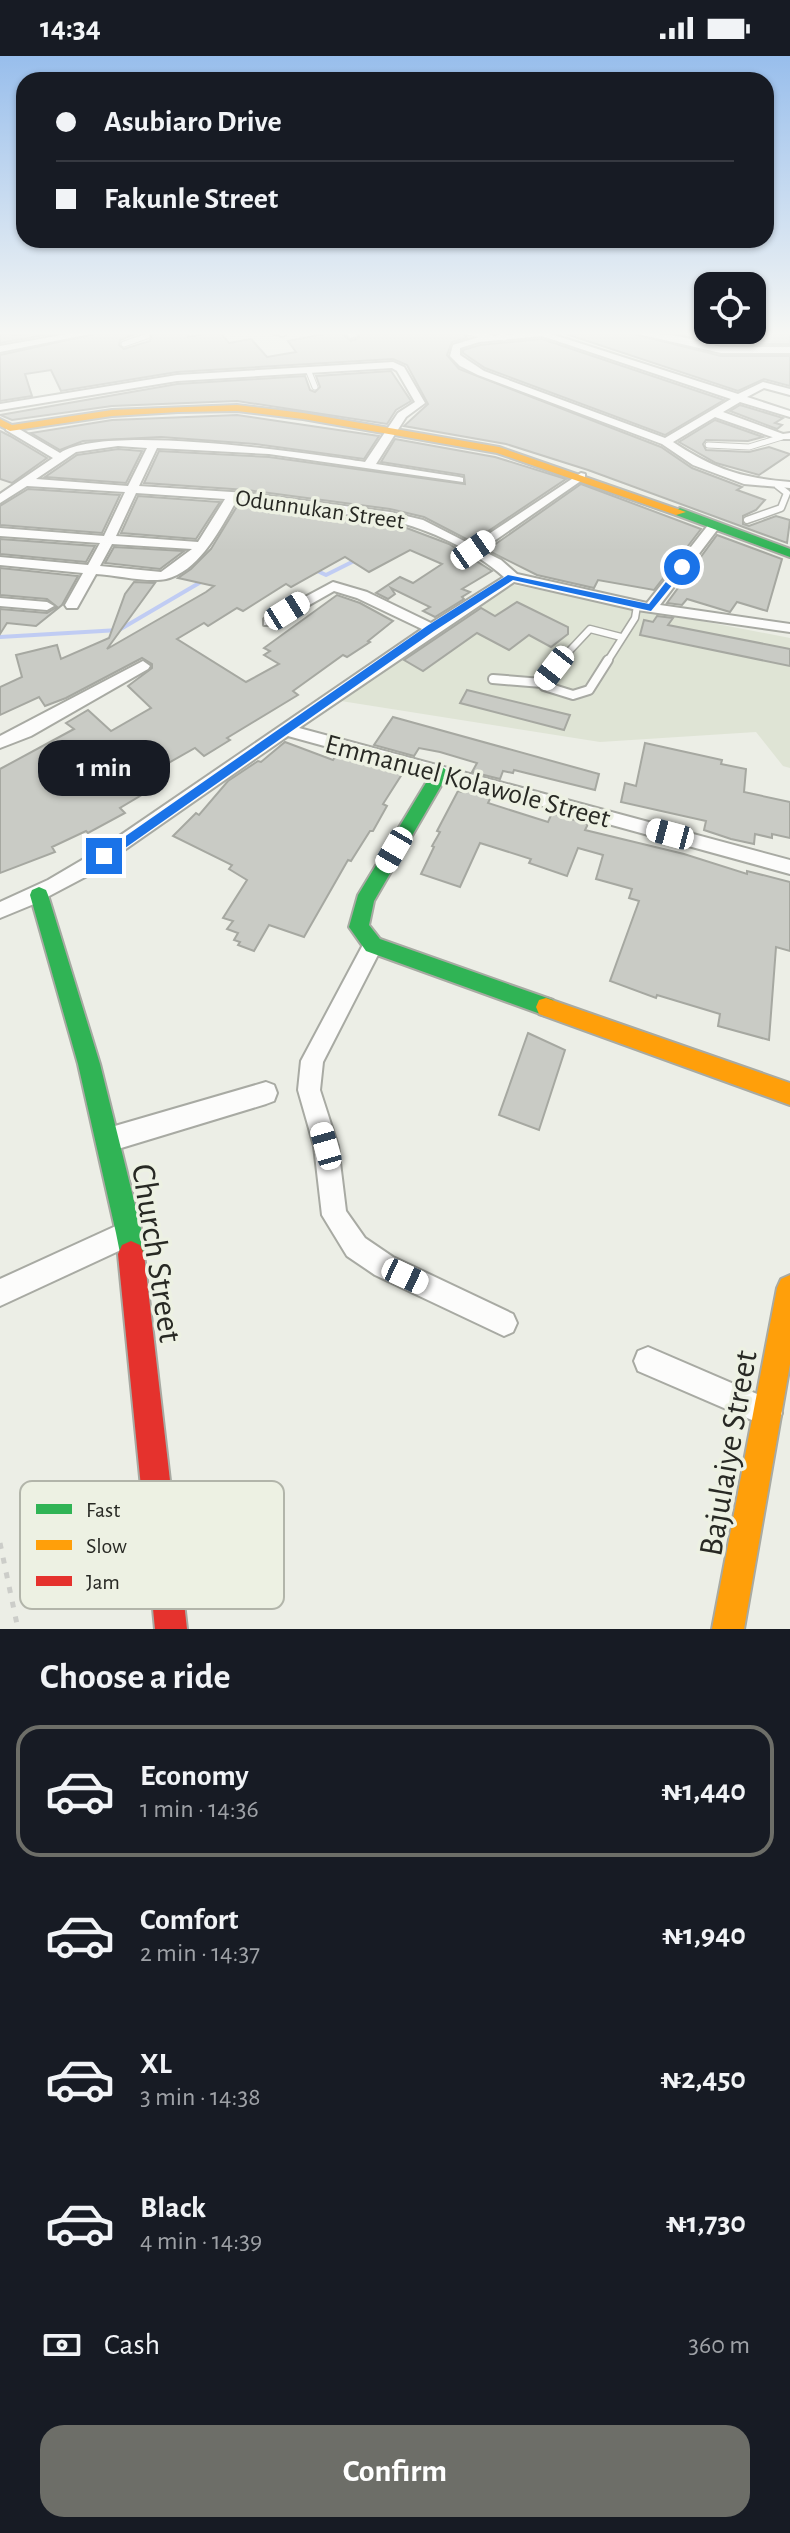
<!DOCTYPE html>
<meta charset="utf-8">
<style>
:root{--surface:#171b24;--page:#242831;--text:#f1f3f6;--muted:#9ea1a6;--line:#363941;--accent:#6d6e68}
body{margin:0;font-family:"Alegreya Sans",sans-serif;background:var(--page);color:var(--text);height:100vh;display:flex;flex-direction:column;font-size:30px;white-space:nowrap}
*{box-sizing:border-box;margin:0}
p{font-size:26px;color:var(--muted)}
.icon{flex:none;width:44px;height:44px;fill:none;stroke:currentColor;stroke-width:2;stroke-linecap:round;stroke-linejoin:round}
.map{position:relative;height:1573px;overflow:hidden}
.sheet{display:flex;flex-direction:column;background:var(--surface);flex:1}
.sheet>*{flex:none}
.guide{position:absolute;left:16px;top:16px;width:758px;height:176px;border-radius:24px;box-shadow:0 2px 6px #0004;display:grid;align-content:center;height:176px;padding:0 40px;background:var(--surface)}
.controls{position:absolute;left:694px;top:216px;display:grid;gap:16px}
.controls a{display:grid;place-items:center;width:72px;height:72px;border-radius:16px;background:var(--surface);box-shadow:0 2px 6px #0004;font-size:40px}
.end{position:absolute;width:36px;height:36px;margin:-18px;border:10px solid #1a73e8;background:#fff;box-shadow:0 0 0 4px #fff}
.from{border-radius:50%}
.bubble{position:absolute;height:56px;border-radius:24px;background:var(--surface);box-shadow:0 2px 6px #0004;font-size:26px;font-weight:600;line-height:56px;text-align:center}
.car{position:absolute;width:24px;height:48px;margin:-24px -12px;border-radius:10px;box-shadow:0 0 6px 2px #0007;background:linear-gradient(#fff 24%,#345 0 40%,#fff 0 76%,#345 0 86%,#fff 0)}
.guide b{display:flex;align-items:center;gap:28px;height:76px;font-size:30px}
.guide b+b{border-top:2px solid var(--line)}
.guide i{width:20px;height:20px;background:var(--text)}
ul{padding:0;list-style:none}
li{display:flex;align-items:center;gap:24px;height:132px;margin:0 16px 12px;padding:0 24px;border:4px solid transparent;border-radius:24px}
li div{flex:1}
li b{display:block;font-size:30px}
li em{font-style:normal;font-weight:600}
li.active{border-color:var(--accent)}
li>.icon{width:72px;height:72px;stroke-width:1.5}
h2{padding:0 40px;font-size:36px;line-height:96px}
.pay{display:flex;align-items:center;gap:20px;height:88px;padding:0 40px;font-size:30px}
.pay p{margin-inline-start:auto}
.cta{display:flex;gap:16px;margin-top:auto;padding:16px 40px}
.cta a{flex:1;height:92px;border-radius:24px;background:var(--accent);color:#fff;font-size:32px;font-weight:600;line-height:92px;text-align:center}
.status{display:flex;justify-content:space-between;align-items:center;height:56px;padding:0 40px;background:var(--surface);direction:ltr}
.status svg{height:22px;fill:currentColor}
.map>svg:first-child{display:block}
.built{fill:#dfe4d5}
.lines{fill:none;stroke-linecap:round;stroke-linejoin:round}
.stream{stroke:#c0ccf3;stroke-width:4}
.building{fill:#c9cbc5;stroke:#a6a8a1;stroke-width:2}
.lane-far2-casing{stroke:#a8aaa3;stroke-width:7}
.lane-far1-casing{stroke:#a8aaa3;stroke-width:9}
.lane-casing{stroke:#a8aaa3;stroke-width:12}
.street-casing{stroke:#a8aaa3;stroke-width:4}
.fast-casing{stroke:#a8aaa3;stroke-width:4}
.slow-casing{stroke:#a8aaa3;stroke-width:4}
.jam-casing{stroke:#a8aaa3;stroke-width:4}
.path{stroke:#cccdc9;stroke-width:5;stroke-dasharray:6 9;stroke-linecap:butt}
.lane-far2{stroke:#fcfcfb;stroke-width:5}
.lane-far1{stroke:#fcfcfb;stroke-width:6}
.lane{stroke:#fcfcfb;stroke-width:8}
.street{fill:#fcfcfb;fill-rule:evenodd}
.fast{fill:#30b455;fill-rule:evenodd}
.slow{fill:#ff9f0a;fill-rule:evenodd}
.jam{fill:#e5322d;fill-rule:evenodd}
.route{fill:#1a73e8}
.labels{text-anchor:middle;stroke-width:7;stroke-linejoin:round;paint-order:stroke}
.far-street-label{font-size:24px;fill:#282924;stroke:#edf1e3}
.street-label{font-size:28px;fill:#282924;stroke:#edf1e3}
.near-street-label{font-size:34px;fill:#282924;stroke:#edf1e3}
.key{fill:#edf1e3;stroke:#b2b5aa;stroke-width:2}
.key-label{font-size:22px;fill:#282924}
</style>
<div class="status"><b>14:34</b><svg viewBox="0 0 49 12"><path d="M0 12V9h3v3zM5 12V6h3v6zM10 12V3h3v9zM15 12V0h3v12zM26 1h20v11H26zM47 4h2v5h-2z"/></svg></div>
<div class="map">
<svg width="790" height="1573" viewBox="0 0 790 1573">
<rect width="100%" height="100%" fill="#eceee6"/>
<path class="built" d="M509,528L790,582V712L783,710L756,676L600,686L341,645L367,621Z"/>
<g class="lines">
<g class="stream">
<path d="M313,513L326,519L358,503"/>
<path d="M0,581L119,574L206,523"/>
</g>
</g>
<g class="building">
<path d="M0,275H11L13,279L66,275L0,287Z"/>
<path d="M108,275H142L120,284L119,289L124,293L150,285L152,275H188V281L219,275L229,287L251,283L267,301L296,296L288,285L339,275L351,285L359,282L357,275H462L467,282L452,286L447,299L459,313L661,391L692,412L742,431L737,434L765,444L756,454L743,460V468L749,470L776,460L790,464L787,487L588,414L506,388L404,370L428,348L407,309L393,303L177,316L61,335L51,314L25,318L32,340L0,345V299Z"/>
<path d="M557,275H622L721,300H790V330L764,323L738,335Z"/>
<path d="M660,275H777L790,278V288H721Z"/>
<path d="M542,283L724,344L665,379L485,312L463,297V294L480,289Z"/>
<path d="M391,315L411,345L396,354L387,368L237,345L112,350L12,364L0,359L177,328L305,320L310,334L315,336L320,331L316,320Z"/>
<path d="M740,349L783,362L775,367L782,369L777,373L730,355Z"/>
<path d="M237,359L379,380L364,403L255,388L161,381L83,385L60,394L31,377L112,364Z"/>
<path d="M715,364L763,381L748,385L706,384L703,388L706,394L749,396L769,391L790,398L759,419L716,407L679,386Z"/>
<path d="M0,375L10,380L47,402L12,427L0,423Z"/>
<path d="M395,383L495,401L566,423L472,486L424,461L390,453L247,434L144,427L159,395L269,401L465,428L464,419L381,406Z"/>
<path d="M118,393L142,395L126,427L45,421L77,399Z"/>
<path d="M581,428L701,473L654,534L598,524L594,532L537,519L487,494Z"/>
<path d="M28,433L120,439L102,477L0,469V450Z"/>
<path d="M138,440L220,446L196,483L121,477Z"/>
<path d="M239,447L404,471L449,488L492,515L462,533L470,536L462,541L464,543L435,561L423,555L430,551L391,532L395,538L388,543L376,537L400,521L413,527L442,508L410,494L369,516L345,501L291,531L286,528L243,555L237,552L208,570L204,567L177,583L246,626L279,608L264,599L270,595L264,592L337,539L360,547L393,565L368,585L370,586L347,601L343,599L293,635L298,639L227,682L230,684L204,700L195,692L149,718L160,728L120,752L125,757L88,777L86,775L52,791L55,796L0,817V713L74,673L66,667L88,654L111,675L151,652L128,630L152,612V608L142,602L66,642L45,650L39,641L0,659V631L22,621L16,599L57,589L61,603L109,582L125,538L134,526L155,527L107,593L206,536L214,530L178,522L191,513L211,493Z"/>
<path d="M717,479L782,503L767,555L737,546L730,556L687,543L682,549L667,547Z"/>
<path d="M0,483L95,490L86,506L0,498Z"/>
<path d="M114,491L184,495L160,513L105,507Z"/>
<path d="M0,512L78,520L62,549L36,570L7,567L0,578V553L47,557L57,551L47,543L0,539Z"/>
<path d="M517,546L568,571V578L551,591L529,579L509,594L477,577L423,615L404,604L481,552L495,560Z"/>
<path d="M657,560L673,562L668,569L790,593V610L640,579L644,564L653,566Z"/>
<path d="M467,634L570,659L564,674L460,647Z"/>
<path d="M393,661L599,718L595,734L514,714L513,717L503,715L500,723L472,716L477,707L440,696L419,692L414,700L374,689Z"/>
<path d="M285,686L333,704L338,697L404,715L383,748L387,750L373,775H370L351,805L348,804L304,881L269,869L254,895L238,889L240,886L234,884L238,877L227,873L233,865L223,862L247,824L229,813L232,809L173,780L196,757L199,759L228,725L258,705L261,706Z"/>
<path d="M645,687L722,704L721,708L746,713L744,736L790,746V782L772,778V782L755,778L754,788L731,783L704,774L706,765L621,746L625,727L636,730Z"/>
<path d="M464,731L492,739L488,747L548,766L552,757L588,768L585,774L684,798L747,818V815L790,826V895L776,891L769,984L718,970L720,958L657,939L656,942L610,925L639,845L629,842L632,833L596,823L603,799L578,792L567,820L529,807L531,803L480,787L460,831L421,818L434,791L432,790L440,776L437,775L458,735L462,736Z"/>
<path d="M528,977L565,994L539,1074L499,1059Z"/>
</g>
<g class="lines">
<g class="lane-far2-casing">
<g id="lane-far2">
<path d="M500,275L504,282"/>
<path d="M467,276L491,281"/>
<path d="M124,288L147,280V275"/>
<path d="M309,316L315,331"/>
<path d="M708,389L749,391L782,381"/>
</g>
</g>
<g class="lane-far1-casing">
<g id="lane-far1">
<path d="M747,464L781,452L787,437L778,430"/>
<path d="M559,606L590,573L621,581"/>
<path d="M607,606L635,562L637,550"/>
</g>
</g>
<g class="lane-casing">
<g id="lane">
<path d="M561,604L544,630L573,639L589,634L608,604"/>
<path d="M493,623L542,627"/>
</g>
</g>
<g class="street-casing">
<g id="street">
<path d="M85,275H105L0,296V290Z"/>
<path d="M265,275H286L287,277L283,280Z"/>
<path d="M344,275H353L357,280L350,282Z"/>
<path d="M554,275L551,278L738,338L763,326L790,333V339L764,332L747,341L790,355V361L740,346L723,356L783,378L790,377V383H778L715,361L673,386C714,413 741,422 790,426V432L744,428L693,409L662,388L478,319L460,310L450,300L453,289L479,281ZM542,280L731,343L665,382L484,315L460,299V292L479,286Z"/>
<path d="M625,275L678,280L721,291H790V297H721Z"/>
<path d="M393,306L404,311L425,347L406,361L376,408L459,421L463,422V426L269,398L157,392L139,430L247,437L390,456L423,464L472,489L581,417L585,418V422L481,494L501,504L517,518L647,547L709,468H717V474L660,549L790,568V576L637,554L514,526L299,672L790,804V818L288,680L87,820L34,848L0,862V846L48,824L99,794L422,573L357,542L334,535L274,569H264V563L333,526L367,536L431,567L504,521C474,494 429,473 390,464L237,444C221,471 200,515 166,523C149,527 115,519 96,518L77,552H67L65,549L83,517L0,509V501L88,509L100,487L0,480V472L104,480L125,436L27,430L0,447V438L53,402L6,374V370H14L60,397C104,367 307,397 365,406L398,357L415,346L397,315L392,312L177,325L0,354V348L177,319ZM118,390L147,392L128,430L36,423L76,396ZM136,437L225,443L198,486L116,480ZM112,488L192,493L161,516L100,510Z"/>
<path d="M0,542L47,546L54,550L47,554L0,550Z"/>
<path d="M143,605L150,610L148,613L31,680L0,692V680Z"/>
<path d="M373,881L380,883L383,889L323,1006L320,1034L338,1090L346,1155L365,1182L393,1201L513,1258L517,1267L513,1276L504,1280L375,1219L347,1200L322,1159L314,1090L298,1034L301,1005L366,883Z"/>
<path d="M266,1026L274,1029L277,1037L274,1045L266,1048L108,1096L100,1092L96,1084L100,1076L108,1072Z"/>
<path d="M129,1164L138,1168L142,1177L138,1186L0,1250V1223Z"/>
<path d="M648,1291L778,1347L782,1357L778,1367L768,1371L638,1315L634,1305L638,1295Z"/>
</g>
</g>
<g class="fast-casing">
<g id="fast">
<path d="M680,452L790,493V501L676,459L674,456Z"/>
<path d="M441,710L449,716L374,845L369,869L380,883L553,944L556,951L553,958L546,960L366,895L349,871L358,839L435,712Z"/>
<path d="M39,831L46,834L48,839L100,1008L142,1177L144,1198L140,1207L131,1211L122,1207L116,1177L78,1008L30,839L32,834Z"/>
</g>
</g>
<g class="slow-casing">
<g id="slow">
<path d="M237,349L303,357L499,391L686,456L676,459L497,397L303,363L237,355L178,356L112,360L10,375L0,370V363L12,369L112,354Z"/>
<path d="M546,942L790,1027V1049L539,958L536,951L539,944Z"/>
<path d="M790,1219V1308L744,1573H712L777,1232L781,1223Z"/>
</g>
</g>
<g class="jam-casing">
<path id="jam" d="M131,1185L140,1189L144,1198L187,1573H155L118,1198L122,1189Z"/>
</g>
<path class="path" d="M0,1487L18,1573"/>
<use href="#lane-far2" class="lane-far2"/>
<use href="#lane-far1" class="lane-far1"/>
<use href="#lane" class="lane"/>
<use href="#street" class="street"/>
<use href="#fast" class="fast"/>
<use href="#slow" class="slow"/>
<use href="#jam" class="jam"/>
</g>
<linearGradient id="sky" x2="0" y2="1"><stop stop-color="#98beec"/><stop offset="0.56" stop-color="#f6f7f4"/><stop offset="1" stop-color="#f6f7f4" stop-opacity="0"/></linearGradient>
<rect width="790" height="495" fill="url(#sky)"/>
<path class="route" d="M679,509L687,511L651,555L513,524L434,575L108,804H99L97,800L427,570L508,519L649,548Z"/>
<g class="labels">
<g class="far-street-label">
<text transform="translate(320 453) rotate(8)" y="8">Odunnukan Street</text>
</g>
<g class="street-label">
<text transform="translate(468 724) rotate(15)" y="10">Emmanuel Kolawole Street</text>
</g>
<g class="near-street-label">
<text transform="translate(158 1197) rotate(81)" y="12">Church Street</text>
<text transform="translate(727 1397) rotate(-80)" y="12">Bajulaiye Street</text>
</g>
</g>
<rect x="20" y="1425" width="264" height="128" rx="12" class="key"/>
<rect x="36" y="1448" width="36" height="10" fill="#30b455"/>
<rect x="36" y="1484" width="36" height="10" fill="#ff9f0a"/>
<rect x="36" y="1520" width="36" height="10" fill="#e5322d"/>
<g class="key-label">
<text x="86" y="1461">Fast</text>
<text x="86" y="1497">Slow</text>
<text x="86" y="1533">Jam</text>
</g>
</svg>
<div class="controls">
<a><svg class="icon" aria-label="locate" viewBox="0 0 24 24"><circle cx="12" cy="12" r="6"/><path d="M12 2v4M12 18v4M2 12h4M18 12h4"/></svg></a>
</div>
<i class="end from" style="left:682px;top:511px"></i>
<i class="end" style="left:104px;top:800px"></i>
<div class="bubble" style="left:38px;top:684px;width:132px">1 min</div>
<i class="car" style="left:473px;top:494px;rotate:55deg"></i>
<i class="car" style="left:287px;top:555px;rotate:58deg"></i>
<i class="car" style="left:554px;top:612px;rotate:218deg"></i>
<i class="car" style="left:670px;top:778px;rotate:285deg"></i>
<i class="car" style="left:394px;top:794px;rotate:210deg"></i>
<i class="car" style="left:326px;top:1090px;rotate:344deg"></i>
<i class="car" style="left:405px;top:1220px;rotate:115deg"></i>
<div class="guide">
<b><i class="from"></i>Asubiaro Drive</b>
<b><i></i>Fakunle Street</b>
</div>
</div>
<section class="sheet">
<h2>Choose a ride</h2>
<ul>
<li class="active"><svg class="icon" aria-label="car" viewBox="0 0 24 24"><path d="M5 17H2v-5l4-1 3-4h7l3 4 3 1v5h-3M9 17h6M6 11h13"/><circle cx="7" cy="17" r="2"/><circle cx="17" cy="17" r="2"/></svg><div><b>Economy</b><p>1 min · 14:36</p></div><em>₦1,440</em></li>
<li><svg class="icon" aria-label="car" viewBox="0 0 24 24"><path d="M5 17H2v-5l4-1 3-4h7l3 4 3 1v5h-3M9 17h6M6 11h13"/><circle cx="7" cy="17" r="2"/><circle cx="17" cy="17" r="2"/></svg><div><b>Comfort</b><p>2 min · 14:37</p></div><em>₦1,940</em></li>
<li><svg class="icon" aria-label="car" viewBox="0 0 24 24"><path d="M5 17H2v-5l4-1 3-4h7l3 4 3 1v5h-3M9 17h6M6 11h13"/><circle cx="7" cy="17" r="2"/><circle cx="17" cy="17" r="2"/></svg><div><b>XL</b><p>3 min · 14:38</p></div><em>₦2,450</em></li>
<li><svg class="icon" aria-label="car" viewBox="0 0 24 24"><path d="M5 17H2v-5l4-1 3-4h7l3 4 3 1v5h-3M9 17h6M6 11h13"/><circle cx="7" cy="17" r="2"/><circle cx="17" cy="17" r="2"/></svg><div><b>Black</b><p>4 min · 14:39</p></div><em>₦1,730</em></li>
</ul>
<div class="pay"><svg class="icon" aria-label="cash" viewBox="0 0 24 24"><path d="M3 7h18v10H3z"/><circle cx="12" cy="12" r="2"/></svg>Cash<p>360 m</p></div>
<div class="cta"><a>Confirm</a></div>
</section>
